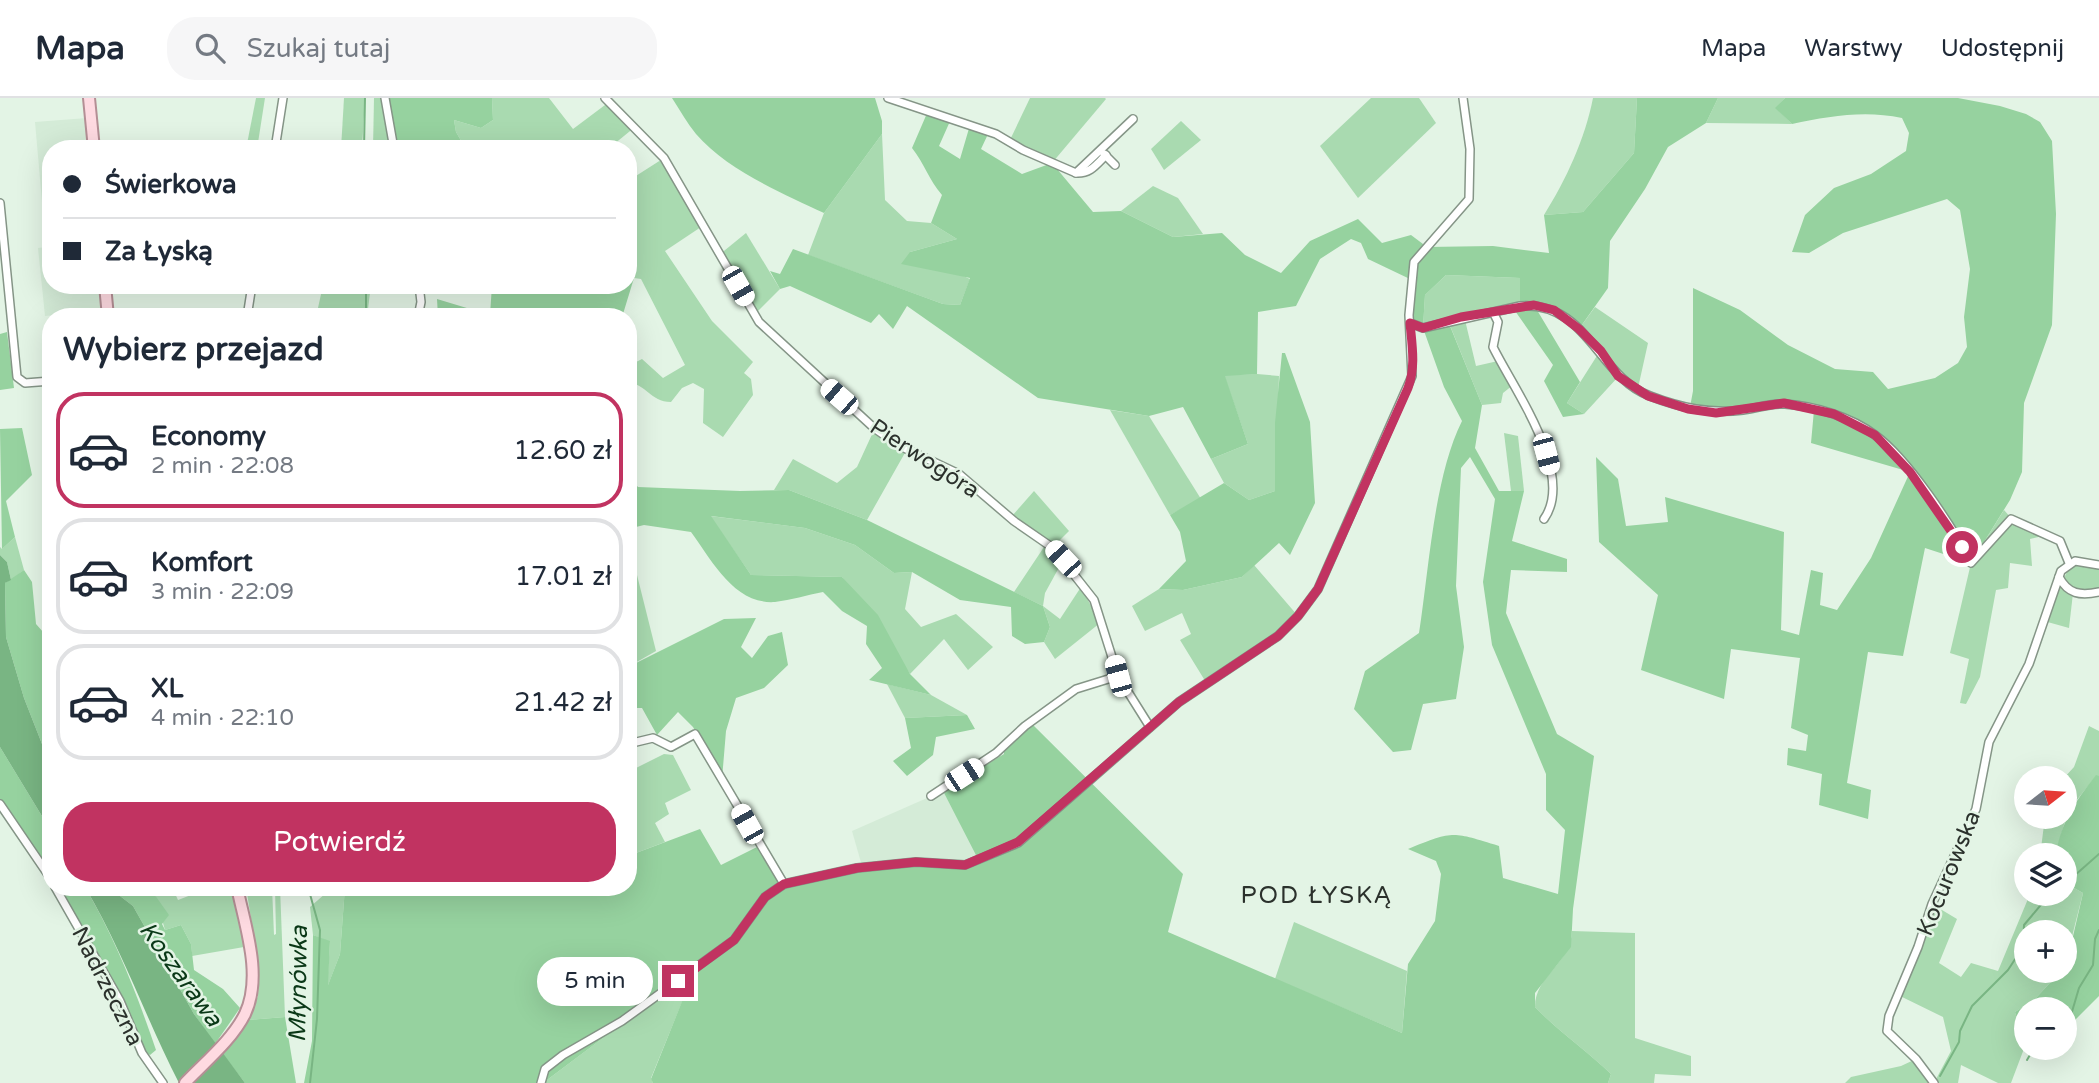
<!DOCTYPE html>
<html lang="pl">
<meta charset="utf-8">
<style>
:root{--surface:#fff;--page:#f6f6f7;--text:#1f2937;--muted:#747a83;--line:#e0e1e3;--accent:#c13361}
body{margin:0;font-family:"Varela Round",sans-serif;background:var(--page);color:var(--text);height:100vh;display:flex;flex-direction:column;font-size:26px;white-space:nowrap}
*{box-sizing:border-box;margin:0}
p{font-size:23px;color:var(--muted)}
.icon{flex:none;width:38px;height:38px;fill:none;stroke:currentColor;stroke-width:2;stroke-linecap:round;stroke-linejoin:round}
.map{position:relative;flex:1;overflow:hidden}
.side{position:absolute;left:42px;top:210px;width:595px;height:588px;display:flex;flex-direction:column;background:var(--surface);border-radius:28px;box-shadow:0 7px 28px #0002}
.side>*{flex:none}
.guide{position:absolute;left:42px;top:42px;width:595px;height:154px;border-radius:28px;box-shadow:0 7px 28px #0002;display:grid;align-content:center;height:154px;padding:0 21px;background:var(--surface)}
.needle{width:46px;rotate:73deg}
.tools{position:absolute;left:2014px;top:668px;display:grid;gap:14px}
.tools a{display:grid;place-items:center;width:63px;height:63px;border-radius:50%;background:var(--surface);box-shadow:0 7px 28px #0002;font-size:35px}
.end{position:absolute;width:32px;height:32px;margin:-16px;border:9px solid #c13361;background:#fff;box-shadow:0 0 0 4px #fff}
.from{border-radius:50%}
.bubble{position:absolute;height:49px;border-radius:24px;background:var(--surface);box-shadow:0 7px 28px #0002;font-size:23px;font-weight:600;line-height:49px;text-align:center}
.car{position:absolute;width:21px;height:42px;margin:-21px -10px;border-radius:9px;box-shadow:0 0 5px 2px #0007;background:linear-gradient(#fff 24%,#345 0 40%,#fff 0 76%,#345 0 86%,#fff 0)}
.guide b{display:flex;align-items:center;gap:24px;height:66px;font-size:26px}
.guide b+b{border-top:2px solid var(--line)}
.guide i{width:18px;height:18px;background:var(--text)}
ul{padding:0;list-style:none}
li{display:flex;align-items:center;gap:21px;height:116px;margin:0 14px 10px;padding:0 7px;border:4px solid var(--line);border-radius:28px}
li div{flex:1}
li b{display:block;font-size:26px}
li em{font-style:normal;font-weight:600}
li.active{border-color:var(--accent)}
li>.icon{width:63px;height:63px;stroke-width:1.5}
h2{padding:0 21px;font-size:32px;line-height:84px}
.cta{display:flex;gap:14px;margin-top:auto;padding:14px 21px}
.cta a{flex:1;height:80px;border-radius:28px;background:var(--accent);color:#fff;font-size:28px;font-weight:600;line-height:80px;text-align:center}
header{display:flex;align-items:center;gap:42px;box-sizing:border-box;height:98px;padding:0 35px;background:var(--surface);border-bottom:2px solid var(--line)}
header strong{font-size:33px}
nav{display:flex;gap:38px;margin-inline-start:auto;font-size:24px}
.search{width:490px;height:63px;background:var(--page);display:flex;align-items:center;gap:18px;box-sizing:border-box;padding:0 24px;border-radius:28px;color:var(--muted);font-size:26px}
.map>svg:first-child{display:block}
.built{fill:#d4ebd7}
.green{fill:#a9dab0}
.forest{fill:#96d29f}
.water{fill:#79b583}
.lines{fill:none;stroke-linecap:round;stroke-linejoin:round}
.stream{stroke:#79b583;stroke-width:2}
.street-casing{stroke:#859587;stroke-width:10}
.primary-casing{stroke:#b48f95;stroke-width:14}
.street{stroke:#fff;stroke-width:7}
.primary{stroke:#fedae1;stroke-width:10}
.route{stroke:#c13361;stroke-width:9}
.labels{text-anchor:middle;stroke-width:5;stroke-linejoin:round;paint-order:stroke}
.street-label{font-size:23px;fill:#2b312c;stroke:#e3f4e5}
.neighbourhood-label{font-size:24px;letter-spacing:2px;fill:#2b312c;stroke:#e3f4e5}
.water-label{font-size:24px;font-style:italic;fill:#0a3817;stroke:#e3f4e5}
</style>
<header>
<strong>Mapa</strong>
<div class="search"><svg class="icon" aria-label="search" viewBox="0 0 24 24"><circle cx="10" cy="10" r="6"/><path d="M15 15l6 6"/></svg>Szukaj tutaj</div>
<nav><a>Mapa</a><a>Warstwy</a><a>Udostępnij</a></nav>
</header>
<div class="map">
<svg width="2099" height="985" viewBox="0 0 2099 985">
<rect width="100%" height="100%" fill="#e3f4e5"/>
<g class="built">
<path d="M87,20L90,51H51V187H102L104,213L45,218L38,150L46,149L35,24Z"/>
<path d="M943,693L978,759L962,764L862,768L852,733Z"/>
</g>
<g class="green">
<path d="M256,0H265L257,51H246Z"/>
<path d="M344,0H365L362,51H341Z"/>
<path d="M374,0H382L392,51H373Z"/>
<path d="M492,0H549L573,31L609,4L635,29L608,51H466L456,34L454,22L481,30L493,22Z"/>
<path d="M1030,0H1105L1106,1L1052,65L1009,44Z"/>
<path d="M1371,0H1419L1436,25L1358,100L1320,48Z"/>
<path d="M1593,0H1637L1634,55L1583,114L1544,117C1566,82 1585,41 1593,0Z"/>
<path d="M1718,0H1785L1776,10L1792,26L1706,25Z"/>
<path d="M1181,23L1201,42L1164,72L1151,51Z"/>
<path d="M882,36L885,102L907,123L931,125L957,141L910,154L970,181L960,207L943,206L808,157L824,115Z"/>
<path d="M664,60L701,129L665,153L712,223L753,264L744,275L751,281L753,297L723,339L703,325L704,291L693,285L682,290L671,304C650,304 646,285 628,285V268L642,261L663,280L685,267L641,181L634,180L628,163V83Z"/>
<path d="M1153,88L1178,100L1203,136L1173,139L1121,113Z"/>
<path d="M746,135L780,191L756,215L719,157Z"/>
<path d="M1446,177L1520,180V208L1423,230L1425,197Z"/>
<path d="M323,187H371L367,219H316Z"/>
<path d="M1595,209L1648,245L1638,290L1618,279L1584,316L1567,305L1600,253L1579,231Z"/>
<path d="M1465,222L1476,268L1498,263L1513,287L1503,295L1501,305L1482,307L1449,225Z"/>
<path d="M1257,276L1279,278L1275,393L1249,402L1224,385L1211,361L1248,346L1224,277Z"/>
<path d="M1110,312L1149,318L1201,401L1170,417Z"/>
<path d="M874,332L906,353L867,422L789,392H774L793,361L837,385L857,369Z"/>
<path d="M1504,335L1518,338L1524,393H1511Z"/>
<path d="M1034,393L1069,433L1055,447L1012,418Z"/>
<path d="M2004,412L2012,421L2047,437L2030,441L2032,468L2010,465L2008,490L1996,492L1980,579L1966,606L1960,605L1969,561L1950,555L1971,465Z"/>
<path d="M710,418L805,430L855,447L894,475L912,474L905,511L921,529L956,516L993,549L968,572L944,541L910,576L842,479L751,477Z"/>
<path d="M15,439L24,472L11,482L7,464L0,457V449L2,451Z"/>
<path d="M628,441L656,553L628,569Z"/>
<path d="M1044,449L1062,464L1045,495L1043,508L1060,521L1081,489L1100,525L1055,561L1044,544L1050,529L1043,508L1014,494Z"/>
<path d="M1254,467L1298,518L1207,586L1180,542L1191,536L1182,515L1145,533L1132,508L1159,491L1183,492L1242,479Z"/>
<path d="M2076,468L2099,471V490L2084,493L2068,488L2064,480L2068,472Z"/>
<path d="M2059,479L2073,495L2069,530L2044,523Z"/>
<path d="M887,586L931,597L967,617L905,620Z"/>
<path d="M2089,628L2099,633V678H2096L2068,713L2055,758H2040L2045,719H2065V681H2063L2074,669Z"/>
<path d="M664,656L673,657L691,692L665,705L669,716L655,725L665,744L628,758V674Z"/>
<path d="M2065,785L2083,795L2065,866V835H2026V873H2061L2035,901L2015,914L2025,948L2011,985H1998L1961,967L1958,985H1845L1851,979L1901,968L1916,961L1934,985L1951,953L1943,919L1898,897L1932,806L1957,821L1939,865L1961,879L1971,865L1998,873L2030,796H2065Z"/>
<path d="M153,789H172L178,802L212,789H232L244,849L192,858L191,846L181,827L165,832Z"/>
<path d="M246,789H272L274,837L276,836L275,789H280L285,919L247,922L258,898L259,871Z"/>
<path d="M345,789L340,856L327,890L330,844L313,837L310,809L326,795Z"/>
<path d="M1294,824L1407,873L1402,935L1275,881Z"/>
<path d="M1572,833L1635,835V940L1691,958V978L1655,976L1654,985H1608L1611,976C1586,952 1559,934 1535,909C1535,877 1571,866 1572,833Z"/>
<path d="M696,870L651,980L653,985H543Z"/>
</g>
<g class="forest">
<path d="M385,0H492L493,22L481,30L454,22L456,34L466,51H394Z"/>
<path d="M672,0H875L882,23V36L824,115C783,96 727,72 696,36C687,25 680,12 672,0Z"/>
<path d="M1637,0H1718L1706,25L1668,49L1645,91L1610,143L1608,190L1579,231L1554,212L1534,207L1580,284L1567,305L1584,316L1563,319L1544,283L1553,267L1513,210L1520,207V180L1446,177L1425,197L1423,230L1448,223L1482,307L1475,350L1499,393H1524L1512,443L1567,461V474L1511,472L1506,515L1557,636L1594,658L1573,811L1571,849L1535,895V909C1559,934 1586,952 1611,976L1608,985H653L651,981L695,871L543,985H304L312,943L313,837L330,843L328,887L340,856L345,789H628V758L700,731L721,767L759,748L784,786C826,774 870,767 914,764C937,763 957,771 977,759L943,693L1004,656V650L1032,626L1183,776L1168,834L1402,935L1408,866L1435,823L1441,776L1436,763L1408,751C1455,732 1452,734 1499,748L1503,780L1558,796L1565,732L1546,712V676L1492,547L1483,484L1495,401L1470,359L1461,370L1456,488L1464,549L1456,601L1423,606L1411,652L1393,654L1354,611L1365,573L1419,535C1429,471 1434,379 1462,323L1444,289L1423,230L1410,225L1412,182L1368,161L1361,145L1351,141L1320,161L1296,208L1258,214L1257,276L1225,278L1248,346L1211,361L1183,309L1149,318L1038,300L907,208L893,231L879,216L871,225L790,188L780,191L770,173L780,176L793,151L943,206L960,207L970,180L901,166L910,154L957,141L931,125L942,97C929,82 924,65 912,50L928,13L951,21L939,48L960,61L970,27L989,34L981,51L1022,76L1052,65L1093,114L1121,113L1173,139L1222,135L1245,157L1281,175L1310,143L1358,121L1382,145L1411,137L1427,149L1493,148L1549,155L1544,117L1583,114L1634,55Z"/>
<path d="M1785,0H1958L2000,8L2026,16L2040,24L2052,43L2056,116L2052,227L2024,305L2022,374L2010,402L1971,465L1925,450L1903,558L1868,554L1847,685L1871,692L1868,721L1819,707L1822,676L1787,667L1788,650L1806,653L1808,637L1791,630L1800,560L1731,551L1724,601L1641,572L1658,497L1599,444L1596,359L1618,381L1626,428L1668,424L1665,399L1784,434L1781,532L1799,537L1811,472L1823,475L1820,507L1837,512L1871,460L1910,374L1811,345L1814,312L1784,305L1744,312L1690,309L1693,293V190L1740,212L1788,247L1835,271L1873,274L1888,291L1935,280L1958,265L1967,249L1964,219L1970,171L1960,112L1947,101L1843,135L1809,155L1792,154L1805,117L1834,90L1871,76L1906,53L1909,35L1902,20C1865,12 1829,18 1792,26L1775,10Z"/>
<path d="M628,163L634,180L623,216L607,219H438L437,201L490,217L492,187H628Z"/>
<path d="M7,234L14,290L0,292V236Z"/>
<path d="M1282,255H1285L1310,324L1315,405L1290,457L1279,445L1242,479L1183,492L1159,491L1186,463L1180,434L1170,417L1224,385L1249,402L1275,393V325Z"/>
<path d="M22,330L32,377L6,403L15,439L2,451L0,331Z"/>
<path d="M628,378L638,389L740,393L789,392L867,422L1043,508L1050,529L1044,544L1025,546L1012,538L1011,509L960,502L912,474L894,475L855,447L805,430L711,418L751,477L842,479L878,517L910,576L931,597L869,582L882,570L866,546L867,528L842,513L823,494C807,497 791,502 775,504C734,507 711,461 691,434L644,427L628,431Z"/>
<path d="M24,472L32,484L36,526L51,543V669L24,600L6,539L5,485Z"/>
<path d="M756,520L741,549L752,560L768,538L782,534L788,567L764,590L736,600L726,633L722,681L693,629L678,614L657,637L642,610H628V569L724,521Z"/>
<path d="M967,617L975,631L936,639L933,657L907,678L893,663L911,650L905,620Z"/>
<path d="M0,649L51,733V777L0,701Z"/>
<path d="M2096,677L2099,678V898L2065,932V912H2026L2025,948L2015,914L2035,901L2061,873H2065L2083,795L2065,785V758H2055C2063,721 2073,707 2096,677Z"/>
<path d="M58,789H85C115,840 137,896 156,952L150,957L144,953Z"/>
<path d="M118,789H153L152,793L169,817L162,826L165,832L181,827L191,846L194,872L223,891L240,910L215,946L194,916L133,808L120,798Z"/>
<path d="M285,919L296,985H245L221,954L247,922Z"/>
</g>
<g class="water">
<path d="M0,457L7,464L11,482L5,485L6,539L24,600L51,669V733L0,649Z"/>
<path d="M85,789H118L120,798L133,808L194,916L245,985H179C146,921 122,851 85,789Z"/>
</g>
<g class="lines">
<g class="stream">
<path d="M364,51L365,0"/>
<path d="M366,219V187"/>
<path d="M2065,786L2099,756"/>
<path d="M308,789L320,832L317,921L310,985"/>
<path d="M2065,921L2071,917L2079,890L2093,867L2095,841L2099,832"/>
<path d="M2027,962L2034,950"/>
<path d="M1940,978L1959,944L1960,933L1972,908L2008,872L2023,849L2024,827L2050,796"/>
</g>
<g class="street-casing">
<g id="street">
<path d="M385,0L394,51"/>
<path d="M605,0L664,60L759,224L874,330L900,348L959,376L1014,423L1053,450L1094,502L1118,578L1150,629"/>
<path d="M888,0L996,36L1023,52L1076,75L1133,21"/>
<path d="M275,51L283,0"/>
<path d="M1104,56L1115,67"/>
<path d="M1076,75C1090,76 1096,67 1106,57"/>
<path d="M0,105L17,279L25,285L51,283"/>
<path d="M1494,216L1498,224L1493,249C1513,290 1576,376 1544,421"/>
<path d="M247,219L252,187"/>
<path d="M418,219L421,204L419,187"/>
<path d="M1410,225L1423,230L1520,208C1588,203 1597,278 1650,298C1681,310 1710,316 1743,312C1757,310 1772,305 1785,306C1815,308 1851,319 1875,337C1908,361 1952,428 1971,465L2011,421L2060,443L2069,465"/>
<path d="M2059,479C2068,496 2080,498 2099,494"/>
<path d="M628,646L653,640L671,649L695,636L784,786"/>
<path d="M931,698L996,655L1025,628L1076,591L1118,578"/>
<path d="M0,706L51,781"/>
<path d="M55,789L120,903L142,955L163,985"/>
<path d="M541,985L545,971L563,957L622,923L734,842L765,799L784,786L857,770L916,764L965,767L1018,745L1179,604L1278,538L1298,518L1318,491L1412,278L1409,217L1414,164L1469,101L1470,51L1463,0"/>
<path d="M1934,985L1916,961L1887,933L1889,918L1918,849L1932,806L1976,711L1989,644L2029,566L2061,473L2075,463L2099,467"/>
</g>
</g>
<g class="primary-casing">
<g id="primary">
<path d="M89,0L94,51"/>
<path d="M105,187L108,219"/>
<path d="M185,985C205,964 232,942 245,916C263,878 245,828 237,789"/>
</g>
</g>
<use href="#street" class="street"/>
<use href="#primary" class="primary"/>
</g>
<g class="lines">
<path class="route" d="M678,883L734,842L765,799L784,786L857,770L916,764L965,767L1018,744L1179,604L1278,538L1298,518L1318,491L1408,290C1416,269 1412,247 1410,225L1423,230L1461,219L1534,207L1554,212L1579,231L1601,253L1618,278L1648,298L1688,311L1716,315L1784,305L1834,316L1875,337L1910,374L1962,449"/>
</g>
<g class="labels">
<g class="street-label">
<text transform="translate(925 360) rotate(33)" y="8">Pierwogóra</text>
<text transform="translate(1948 775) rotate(-68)" y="8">Kocurowska</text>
<text transform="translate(108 888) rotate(63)" y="8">Nadrzeczna</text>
</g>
<g class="neighbourhood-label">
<text x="1317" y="805">POD ŁYSKĄ</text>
</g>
<g class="water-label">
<text transform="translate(181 876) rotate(54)" y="8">Koszarawa</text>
<text transform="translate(298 886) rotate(-89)" y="8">Młynówka</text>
</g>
</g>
</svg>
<div class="tools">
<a><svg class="needle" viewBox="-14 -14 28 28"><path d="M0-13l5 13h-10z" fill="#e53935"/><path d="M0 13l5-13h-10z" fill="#747a83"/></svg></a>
<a><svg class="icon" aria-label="layers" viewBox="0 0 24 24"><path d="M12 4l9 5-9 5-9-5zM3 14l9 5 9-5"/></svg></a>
<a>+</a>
<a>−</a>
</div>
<i class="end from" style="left:1962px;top:449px"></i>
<i class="end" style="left:678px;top:883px"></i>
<div class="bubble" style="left:537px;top:859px;width:116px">5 min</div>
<i class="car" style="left:738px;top:188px;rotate:150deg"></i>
<i class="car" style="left:839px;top:299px;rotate:311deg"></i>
<i class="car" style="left:1546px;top:356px;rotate:165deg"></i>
<i class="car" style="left:1063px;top:461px;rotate:317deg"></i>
<i class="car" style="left:1118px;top:578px;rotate:345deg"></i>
<i class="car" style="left:964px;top:677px;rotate:57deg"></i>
<i class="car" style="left:747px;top:726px;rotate:331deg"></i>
<div class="guide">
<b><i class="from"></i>Świerkowa</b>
<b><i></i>Za Łyską</b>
</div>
<section class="side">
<h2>Wybierz przejazd</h2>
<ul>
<li class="active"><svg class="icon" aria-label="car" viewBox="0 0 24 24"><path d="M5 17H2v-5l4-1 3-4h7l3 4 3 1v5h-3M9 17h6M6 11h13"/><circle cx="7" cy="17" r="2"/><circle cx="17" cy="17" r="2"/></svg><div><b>Economy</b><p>2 min · 22:08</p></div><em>12.60 zł</em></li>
<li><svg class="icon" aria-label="car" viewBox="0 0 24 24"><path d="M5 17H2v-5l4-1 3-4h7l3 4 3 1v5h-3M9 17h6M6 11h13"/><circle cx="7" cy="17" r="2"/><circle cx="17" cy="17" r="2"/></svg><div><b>Komfort</b><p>3 min · 22:09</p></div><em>17.01 zł</em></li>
<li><svg class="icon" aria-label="car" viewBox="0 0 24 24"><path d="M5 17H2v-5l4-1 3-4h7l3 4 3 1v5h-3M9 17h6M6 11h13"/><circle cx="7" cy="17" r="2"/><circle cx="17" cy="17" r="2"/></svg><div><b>XL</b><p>4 min · 22:10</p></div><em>21.42 zł</em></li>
</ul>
<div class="cta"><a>Potwierdź</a></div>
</section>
</div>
